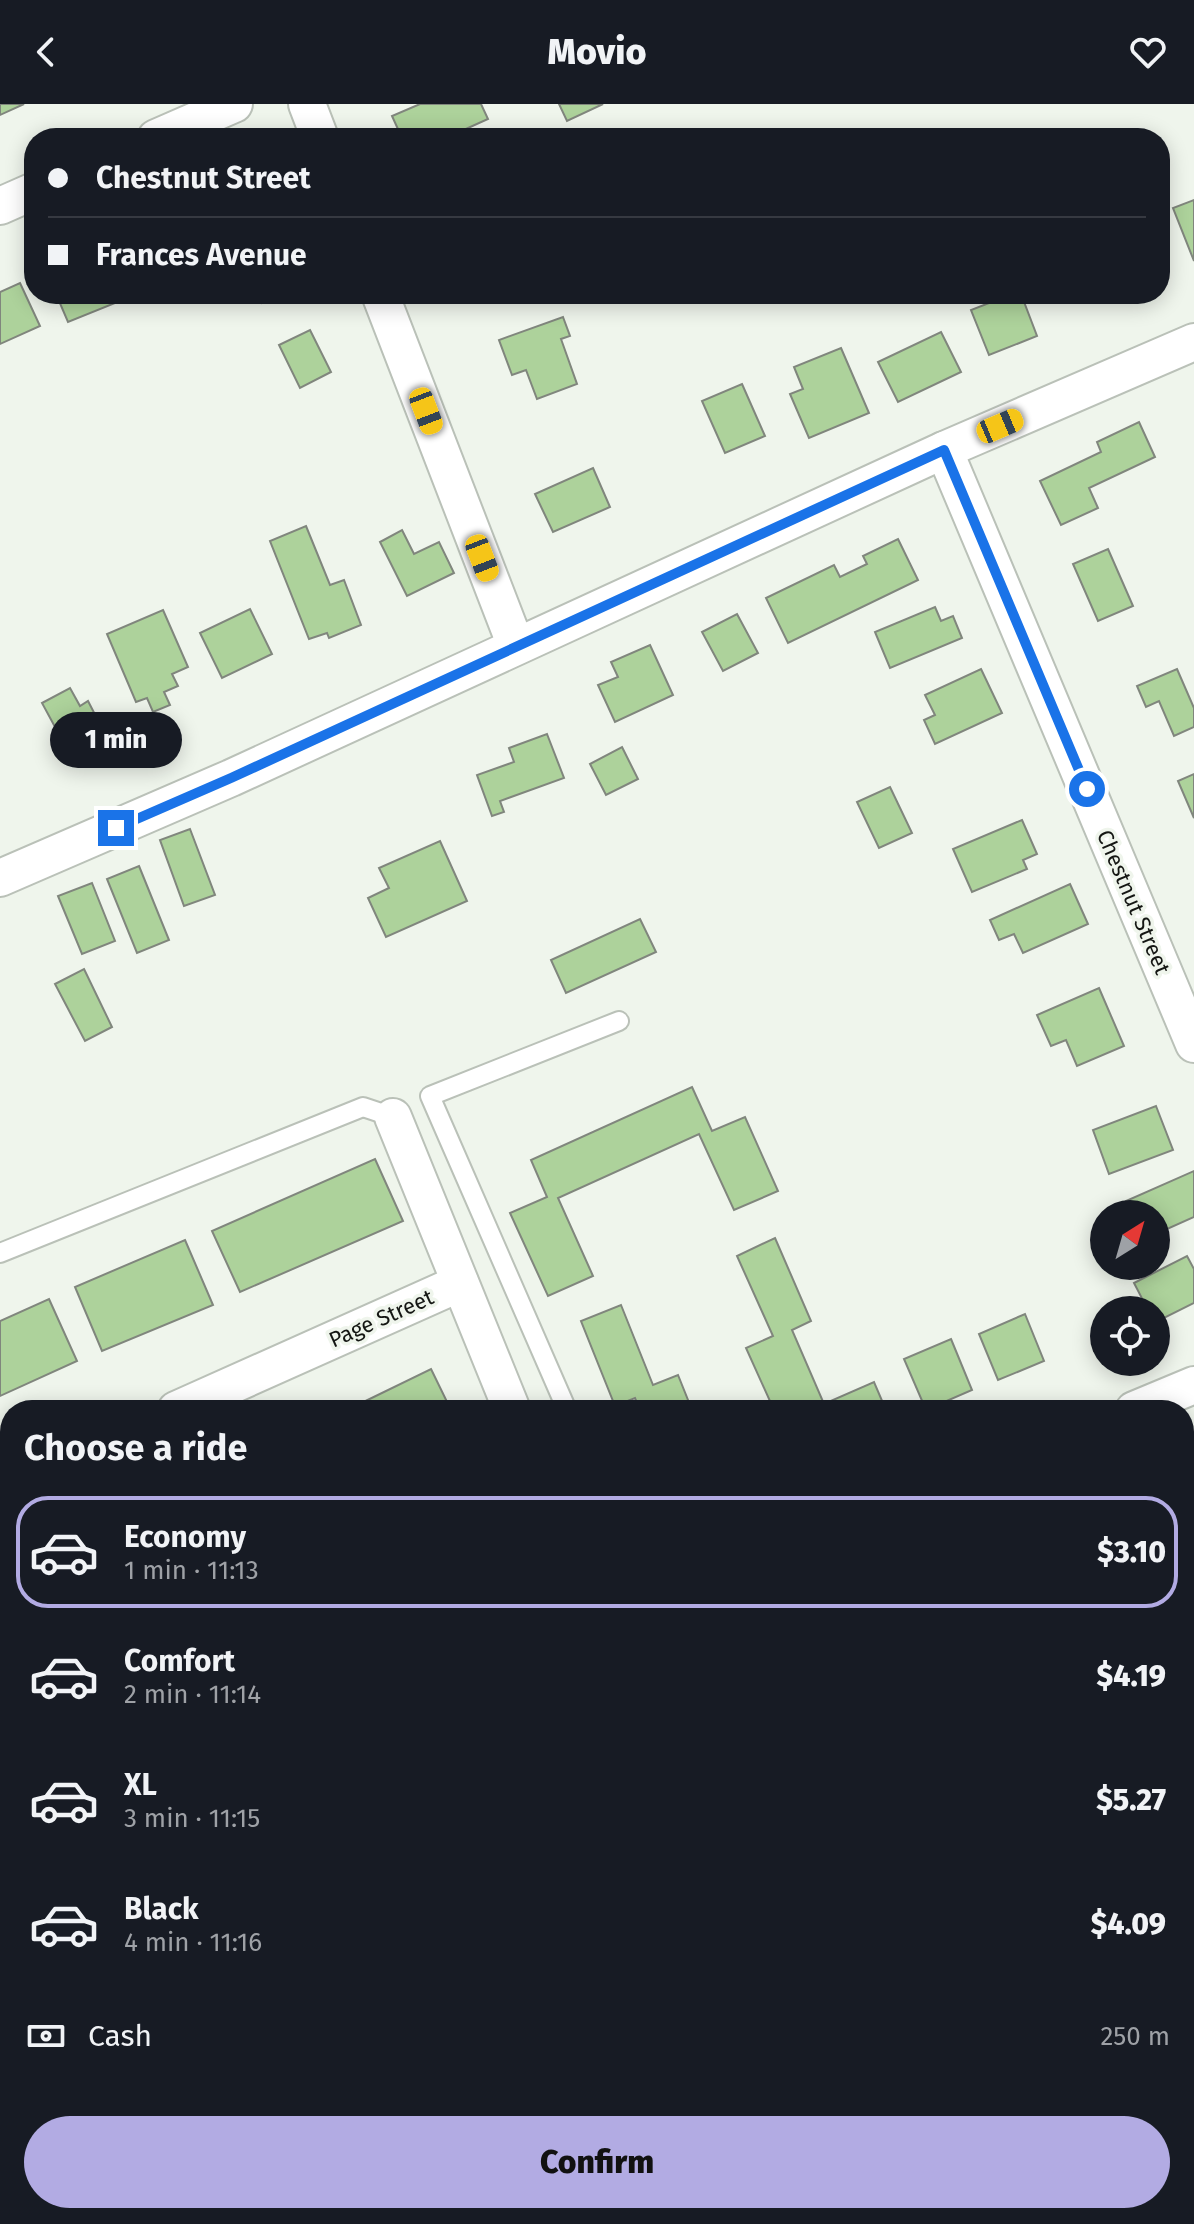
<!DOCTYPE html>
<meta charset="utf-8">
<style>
:root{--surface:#171b24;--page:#20242c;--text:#f1f3f6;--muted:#9ea1a6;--line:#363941;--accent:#b2abe3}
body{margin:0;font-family:"Fira Sans",sans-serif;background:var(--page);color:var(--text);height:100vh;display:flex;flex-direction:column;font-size:30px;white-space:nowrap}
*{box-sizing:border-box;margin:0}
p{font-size:26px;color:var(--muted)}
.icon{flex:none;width:44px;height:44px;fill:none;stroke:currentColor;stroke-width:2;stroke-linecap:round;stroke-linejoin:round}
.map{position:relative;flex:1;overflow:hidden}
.details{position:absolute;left:0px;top:1296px;width:1194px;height:824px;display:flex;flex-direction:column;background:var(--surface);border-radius:32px 32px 0 0;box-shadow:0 4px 20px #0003}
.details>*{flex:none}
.hud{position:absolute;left:24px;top:24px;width:1146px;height:176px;border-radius:32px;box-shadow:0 4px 20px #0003;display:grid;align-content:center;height:176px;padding:0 24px;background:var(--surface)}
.needle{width:52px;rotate:37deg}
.controls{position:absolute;left:1090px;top:1096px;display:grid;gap:16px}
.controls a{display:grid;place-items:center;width:80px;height:80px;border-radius:50%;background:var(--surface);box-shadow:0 4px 20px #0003;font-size:40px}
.end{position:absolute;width:36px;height:36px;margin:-18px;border:10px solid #1a73e8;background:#fff;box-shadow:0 0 0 4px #fff}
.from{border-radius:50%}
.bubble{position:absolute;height:56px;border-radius:28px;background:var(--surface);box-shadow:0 4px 20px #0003;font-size:26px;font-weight:800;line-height:56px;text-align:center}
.car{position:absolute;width:24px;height:48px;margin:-24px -12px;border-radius:10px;box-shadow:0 0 6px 2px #0007;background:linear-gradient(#f5c518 24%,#345 0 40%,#f5c518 0 76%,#345 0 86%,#f5c518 0)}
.hud b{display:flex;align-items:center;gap:28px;height:76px;font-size:30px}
.hud b+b{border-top:2px solid var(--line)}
.hud i{width:20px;height:20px;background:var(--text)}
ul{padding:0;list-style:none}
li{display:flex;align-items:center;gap:24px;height:112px;margin:0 16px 12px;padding:0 8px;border:4px solid transparent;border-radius:32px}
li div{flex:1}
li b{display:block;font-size:30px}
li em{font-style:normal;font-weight:800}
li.on{border-color:var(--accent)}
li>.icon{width:72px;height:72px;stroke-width:1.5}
h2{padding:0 24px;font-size:36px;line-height:96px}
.pay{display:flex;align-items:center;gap:20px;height:88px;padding:0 24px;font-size:30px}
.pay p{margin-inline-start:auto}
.primary-button{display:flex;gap:16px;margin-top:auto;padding:16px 24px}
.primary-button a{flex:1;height:92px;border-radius:48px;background:var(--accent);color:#111;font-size:32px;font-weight:800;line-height:92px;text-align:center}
header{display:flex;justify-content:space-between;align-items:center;height:104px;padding:0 24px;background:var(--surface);font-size:36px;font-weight:800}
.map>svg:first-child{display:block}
.building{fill:#add29b;stroke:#80867d;stroke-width:2}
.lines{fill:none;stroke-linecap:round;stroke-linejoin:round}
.service-casing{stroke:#bac1b8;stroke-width:22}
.minor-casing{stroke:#bac1b8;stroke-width:40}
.service{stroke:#fff;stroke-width:18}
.minor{stroke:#fff;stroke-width:36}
.route{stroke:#1a73e8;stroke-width:10}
.labels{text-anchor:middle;stroke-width:7;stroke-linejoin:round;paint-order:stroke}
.street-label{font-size:22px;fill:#141613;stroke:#eff5ec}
</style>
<header><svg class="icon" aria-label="back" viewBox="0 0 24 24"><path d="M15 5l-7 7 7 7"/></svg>Movio<svg class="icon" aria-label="heart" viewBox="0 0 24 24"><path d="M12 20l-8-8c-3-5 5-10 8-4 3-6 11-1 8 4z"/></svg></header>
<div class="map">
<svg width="1194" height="2120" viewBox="0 0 1194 2120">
<rect width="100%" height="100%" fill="#eff5ec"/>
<g class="building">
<path d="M0,0H24L0,11Z"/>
<path d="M420,0H481L488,15L446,34H402L392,12Z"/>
<path d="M559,0H603L567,17Z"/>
<path d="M1194,96V157L1173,104Z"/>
<path d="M20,179L40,222L0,240V188Z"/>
<path d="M56,190H129L130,193L68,218Z"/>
<path d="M257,190H280L262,199Z"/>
<path d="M1012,190H1021L1037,232L989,251L971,206Z"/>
<path d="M563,213L570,232L561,235L577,280L537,295L526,266L512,271L499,236Z"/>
<path d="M310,226L331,268L300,284L279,241Z"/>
<path d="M941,228L961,268L898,298L878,258Z"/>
<path d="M841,244L869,309L809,334L790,290L803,285L794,263Z"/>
<path d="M742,280L765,332L725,349L702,297Z"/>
<path d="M1139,318L1155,353L1089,384L1098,404L1061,421L1040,377L1101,348L1097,338Z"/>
<path d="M593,364L610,403L553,428L535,390Z"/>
<path d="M306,422L330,481L344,476L361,521L329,534L327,529L309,535L270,437Z"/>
<path d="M402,426L414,450L439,438L454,469L407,492L380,438Z"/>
<path d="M898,435L918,476L788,539L766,494L834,461L840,473L867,460L863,452Z"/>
<path d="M1108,445L1133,502L1098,517L1073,460Z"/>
<path d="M935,503L941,517L953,512L962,534L890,564L875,528Z"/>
<path d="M250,505L272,550L222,574L200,529Z"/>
<path d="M163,506L188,563L172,570L178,582L164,588L170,601L153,608L147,594L136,598L107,530Z"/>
<path d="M737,510L758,549L723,567L702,528Z"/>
<path d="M650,541L673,591L615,618L598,581L618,573L611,558Z"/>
<path d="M981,565L1002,609L935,640L924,616L935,611L925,591Z"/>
<path d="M1177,565L1194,604V623L1174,632L1159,597L1146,603L1137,582Z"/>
<path d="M70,584L80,602L88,597L102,624L78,637L86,651L74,658L42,599Z"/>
<path d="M547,630L564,674L500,697L504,708L492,712L477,671L514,658L509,644Z"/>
<path d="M622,643L638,675L606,691L590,660Z"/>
<path d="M1194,670V714L1178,677Z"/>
<path d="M890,683L912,729L879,744L857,698Z"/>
<path d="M1022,716L1037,750L1023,756L1027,765L972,788L953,745Z"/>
<path d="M190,725L215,791L184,802L160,736Z"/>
<path d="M440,737L467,797L386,833L368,794L389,784L379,764Z"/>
<path d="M139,762L169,836L137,849L107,775Z"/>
<path d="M92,779L115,837L82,850L58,792Z"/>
<path d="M1070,780L1088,820L1023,849L1014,830L999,836L990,816Z"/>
<path d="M640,815L656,848L566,889L551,856Z"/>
<path d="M84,865L112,923L85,937L55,880Z"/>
<path d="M1099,884L1124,942L1077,962L1066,936L1051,942L1037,911Z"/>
<path d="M692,983L712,1027L745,1013L778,1087L734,1106L699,1030L558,1094L593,1172L548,1192L510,1109L547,1093L531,1056Z"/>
<path d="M1156,1002L1173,1046L1109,1070L1093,1026Z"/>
<path d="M375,1055L403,1117L240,1188L212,1127Z"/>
<path d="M1194,1067V1113L1156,1130V1110H1132L1126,1097Z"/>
<path d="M775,1134L811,1217L792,1226L824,1300L874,1278L886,1306H774L746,1244L773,1232L737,1152Z"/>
<path d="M185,1136L213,1201L102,1247L75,1183Z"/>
<path d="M1187,1152L1194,1165V1199L1156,1218V1206H1148L1134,1179Z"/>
<path d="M49,1195L77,1257L0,1292V1217Z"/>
<path d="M621,1201L653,1281L678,1271L692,1306H640L635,1294L615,1302L581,1217Z"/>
<path d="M1025,1210L1044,1257L998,1276L979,1230Z"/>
<path d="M951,1235L972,1286L926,1306L904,1255Z"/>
<path d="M431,1265L451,1306H347Z"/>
<path d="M10,1455V1525L4,1528L0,1519V1459Z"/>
<path d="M1194,1710V1797L1184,1802V1715Z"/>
<path d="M10,1872V1943L0,1948V1877Z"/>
<path d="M10,2046V2087L0,2065V2050Z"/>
</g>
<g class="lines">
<g class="service-casing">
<g id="service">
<path d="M0,1149L363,1003L393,1013"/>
<path d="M567,1306L430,992L619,917"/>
<path d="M0,1583L10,1580"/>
<path d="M84,2120L106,2110"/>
<path d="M438,2120L447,2117L449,2120"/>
</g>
</g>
<g class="minor-casing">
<g id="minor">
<path d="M307,0L320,34"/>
<path d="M156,34L234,0"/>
<path d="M0,102L34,87"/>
<path d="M380,190L516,542"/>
<path d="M944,346L1194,940"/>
<path d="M0,774L231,674L944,346L1194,238"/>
<path d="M393,1013L512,1306"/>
<path d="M176,1306L460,1179"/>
<path d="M1134,1306L1194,1281"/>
<path d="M0,1385L10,1381"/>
<path d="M0,1722L10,1746"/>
<path d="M0,1813L10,1809"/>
<path d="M169,2110L174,2120"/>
<path d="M543,2110L547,2120"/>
<path d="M890,2110L894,2120"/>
</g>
</g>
<use href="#service" class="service"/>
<use href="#minor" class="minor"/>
</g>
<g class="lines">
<path class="route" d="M116,724L231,674L944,346L1087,685"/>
</g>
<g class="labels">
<g class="street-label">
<text transform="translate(1134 798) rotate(67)" y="8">Chestnut Street</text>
<text transform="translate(381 1214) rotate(-24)" y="8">Page Street</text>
</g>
</g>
</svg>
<div class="controls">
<a><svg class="needle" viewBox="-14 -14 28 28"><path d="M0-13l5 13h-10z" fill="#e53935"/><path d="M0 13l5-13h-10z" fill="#9ea1a6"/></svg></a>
<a><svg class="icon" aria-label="locate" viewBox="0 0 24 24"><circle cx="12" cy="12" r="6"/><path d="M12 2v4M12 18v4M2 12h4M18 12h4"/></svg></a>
</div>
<i class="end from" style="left:1087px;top:685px"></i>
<i class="end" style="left:116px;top:724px"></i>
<div class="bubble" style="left:50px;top:608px;width:132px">1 min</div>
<i class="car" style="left:426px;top:307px;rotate:159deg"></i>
<i class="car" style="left:1000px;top:322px;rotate:67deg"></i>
<i class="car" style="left:482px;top:454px;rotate:159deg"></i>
<div class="hud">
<b><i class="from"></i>Chestnut Street</b>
<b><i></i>Frances Avenue</b>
</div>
<section class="details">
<h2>Choose a ride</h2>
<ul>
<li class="on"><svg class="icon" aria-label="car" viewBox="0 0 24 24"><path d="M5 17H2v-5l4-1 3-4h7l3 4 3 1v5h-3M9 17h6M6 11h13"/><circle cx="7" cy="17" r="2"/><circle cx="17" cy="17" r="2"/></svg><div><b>Economy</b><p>1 min · 11:13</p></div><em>$3.10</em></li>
<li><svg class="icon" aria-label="car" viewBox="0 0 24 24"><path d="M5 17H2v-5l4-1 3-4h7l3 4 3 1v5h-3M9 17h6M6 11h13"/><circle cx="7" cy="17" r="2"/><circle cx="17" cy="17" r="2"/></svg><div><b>Comfort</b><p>2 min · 11:14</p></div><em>$4.19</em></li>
<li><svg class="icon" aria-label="car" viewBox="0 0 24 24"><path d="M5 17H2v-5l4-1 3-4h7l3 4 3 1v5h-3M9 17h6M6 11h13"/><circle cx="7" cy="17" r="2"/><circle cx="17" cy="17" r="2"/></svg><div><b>XL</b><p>3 min · 11:15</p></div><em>$5.27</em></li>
<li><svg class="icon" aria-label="car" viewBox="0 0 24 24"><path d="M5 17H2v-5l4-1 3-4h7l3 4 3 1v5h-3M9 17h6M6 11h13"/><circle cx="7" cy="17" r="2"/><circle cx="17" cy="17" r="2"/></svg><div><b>Black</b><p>4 min · 11:16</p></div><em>$4.09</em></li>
</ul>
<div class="pay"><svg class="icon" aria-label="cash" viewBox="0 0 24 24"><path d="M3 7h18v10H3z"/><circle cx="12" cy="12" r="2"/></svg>Cash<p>250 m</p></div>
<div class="primary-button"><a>Confirm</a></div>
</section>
</div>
